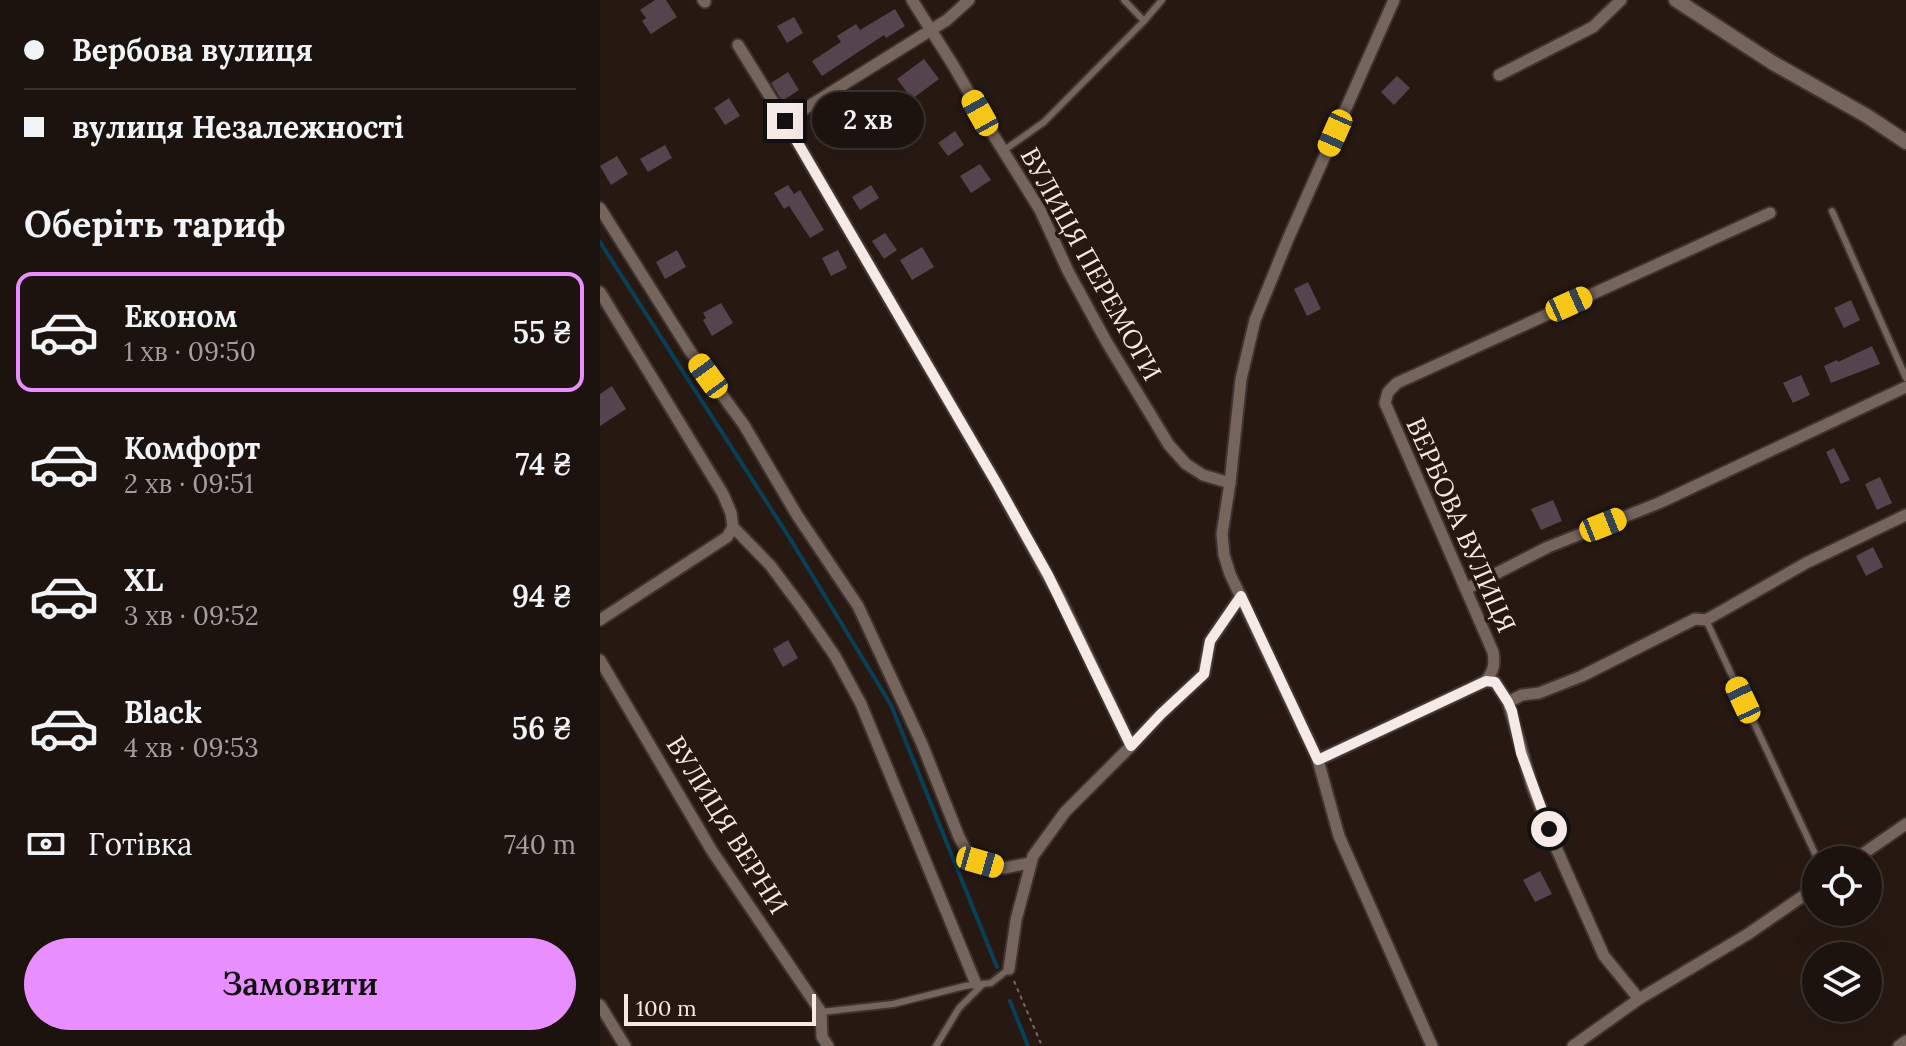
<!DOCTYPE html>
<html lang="uk">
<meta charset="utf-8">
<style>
:root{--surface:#1d130e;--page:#2a201c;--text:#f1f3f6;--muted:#a09e9e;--line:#3b322e;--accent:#e88eff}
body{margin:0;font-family:Lora,serif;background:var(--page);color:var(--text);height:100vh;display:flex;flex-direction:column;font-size:30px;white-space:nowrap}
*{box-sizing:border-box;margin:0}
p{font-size:26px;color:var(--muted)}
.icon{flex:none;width:44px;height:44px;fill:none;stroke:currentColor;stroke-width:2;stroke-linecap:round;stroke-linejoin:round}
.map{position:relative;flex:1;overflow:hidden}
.side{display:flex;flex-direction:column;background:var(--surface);width:600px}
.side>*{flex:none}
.banner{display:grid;align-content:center;height:176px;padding:0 24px;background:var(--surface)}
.tools{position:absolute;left:1202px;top:846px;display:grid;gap:16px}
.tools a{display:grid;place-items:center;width:80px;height:80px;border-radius:50%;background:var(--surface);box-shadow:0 8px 32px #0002,0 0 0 2px var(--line);font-size:40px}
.scale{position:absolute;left:24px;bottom:20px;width:192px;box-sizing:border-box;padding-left:8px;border:4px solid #f5eae6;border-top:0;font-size:22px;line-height:28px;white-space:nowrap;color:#f5eae6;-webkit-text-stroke:6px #271912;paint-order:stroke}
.end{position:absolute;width:36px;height:36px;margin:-18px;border:10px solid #f5eae6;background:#111;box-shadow:0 0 0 4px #111}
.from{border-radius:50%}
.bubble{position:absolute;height:56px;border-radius:28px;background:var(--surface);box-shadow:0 8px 32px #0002,0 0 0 2px var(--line);font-size:26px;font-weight:600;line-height:56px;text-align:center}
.car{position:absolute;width:24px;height:48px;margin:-24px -12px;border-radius:10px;box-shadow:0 0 6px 2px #0007;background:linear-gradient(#f5c518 24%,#345 0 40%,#f5c518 0 76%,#345 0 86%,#f5c518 0)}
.banner b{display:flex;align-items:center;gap:28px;height:76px;font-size:30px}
.banner b+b{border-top:2px solid var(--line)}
.banner i{width:20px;height:20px;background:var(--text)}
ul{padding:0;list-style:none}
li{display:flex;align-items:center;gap:24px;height:120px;margin:0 16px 12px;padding:0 8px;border:4px solid transparent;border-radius:16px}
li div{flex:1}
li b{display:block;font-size:30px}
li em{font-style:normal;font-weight:600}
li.on{border-color:var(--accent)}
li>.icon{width:72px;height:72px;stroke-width:1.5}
h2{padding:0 24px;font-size:36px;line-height:96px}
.pay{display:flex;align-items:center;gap:20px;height:88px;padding:0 24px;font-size:30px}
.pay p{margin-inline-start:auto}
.action{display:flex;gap:16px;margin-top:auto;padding:16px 24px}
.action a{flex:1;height:92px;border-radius:48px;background:var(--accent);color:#111;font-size:32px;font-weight:600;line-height:92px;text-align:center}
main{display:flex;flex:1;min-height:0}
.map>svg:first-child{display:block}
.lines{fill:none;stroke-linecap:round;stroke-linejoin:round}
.stream{stroke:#074159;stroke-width:4}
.building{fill:#55444d}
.service-casing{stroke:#3d3330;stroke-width:10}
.minor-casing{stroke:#3d3330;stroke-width:15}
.tertiary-casing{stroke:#3d3330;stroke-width:18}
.path{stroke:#766963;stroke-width:2;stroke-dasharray:4 4;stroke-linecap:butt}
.service{stroke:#76655d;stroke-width:6}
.minor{stroke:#76655d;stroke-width:11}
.tertiary{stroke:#76655d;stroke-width:14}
.route{stroke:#f5eae6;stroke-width:10}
.labels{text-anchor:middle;stroke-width:7;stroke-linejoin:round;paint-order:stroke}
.street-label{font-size:26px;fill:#f5eae6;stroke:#271912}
</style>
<main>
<section class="side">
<div class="banner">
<b><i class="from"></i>Вербова вулиця</b>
<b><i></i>вулиця Незалежності</b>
</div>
<h2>Оберіть тариф</h2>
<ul>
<li class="on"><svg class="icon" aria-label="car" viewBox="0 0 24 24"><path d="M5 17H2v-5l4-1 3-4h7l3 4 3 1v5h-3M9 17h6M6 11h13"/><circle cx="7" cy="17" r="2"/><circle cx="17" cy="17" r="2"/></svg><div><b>Економ</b><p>1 хв · 09:50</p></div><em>55 ₴</em></li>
<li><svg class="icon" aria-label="car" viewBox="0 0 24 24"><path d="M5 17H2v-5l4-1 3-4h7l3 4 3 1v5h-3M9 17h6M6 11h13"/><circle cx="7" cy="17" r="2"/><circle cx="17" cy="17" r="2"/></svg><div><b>Комфорт</b><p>2 хв · 09:51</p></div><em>74 ₴</em></li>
<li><svg class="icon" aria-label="car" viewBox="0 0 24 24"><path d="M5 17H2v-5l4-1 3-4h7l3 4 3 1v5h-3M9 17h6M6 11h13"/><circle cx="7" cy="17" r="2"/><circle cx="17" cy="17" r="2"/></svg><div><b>XL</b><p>3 хв · 09:52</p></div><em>94 ₴</em></li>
<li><svg class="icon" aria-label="car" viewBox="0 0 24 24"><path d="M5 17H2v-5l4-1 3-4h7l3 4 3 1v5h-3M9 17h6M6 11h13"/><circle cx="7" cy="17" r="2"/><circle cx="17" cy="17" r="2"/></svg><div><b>Black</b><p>4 хв · 09:53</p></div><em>56 ₴</em></li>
</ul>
<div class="pay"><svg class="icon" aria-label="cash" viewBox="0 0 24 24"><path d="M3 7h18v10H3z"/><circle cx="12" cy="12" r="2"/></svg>Готівка<p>740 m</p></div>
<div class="action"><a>Замовити</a></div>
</section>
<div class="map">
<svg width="1306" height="1046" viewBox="0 0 1306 1046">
<rect width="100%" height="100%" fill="#271912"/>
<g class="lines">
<g class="stream">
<path d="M0,242L189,537L291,705L397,967"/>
<path d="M410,1001L428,1046"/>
</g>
</g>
<g class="building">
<path d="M55,0H66L77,17L51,34L42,21L46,18L40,10Z"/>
<path d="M295,9L305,26L286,38L284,35L222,76L212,61L241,42L237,36L256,24L260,30Z"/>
<path d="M194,17L203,33L187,43L177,26Z"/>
<path d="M324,59L339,79L312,99L297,79Z"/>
<path d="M188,72L199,90L182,101L171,83Z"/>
<path d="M797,76L810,88L794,105L781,92Z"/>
<path d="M129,98L140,116L125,125L114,108Z"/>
<path d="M248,108L258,126L235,139L225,121Z"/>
<path d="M355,131L364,145L348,156L338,143Z"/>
<path d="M65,145L72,158L48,172L40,159Z"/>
<path d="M17,156L28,174L11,185L0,166Z"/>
<path d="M380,164L391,180L371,193L360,176Z"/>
<path d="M188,185L194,194L200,190L224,230L210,238L189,206L184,209L174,193Z"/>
<path d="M271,185L279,198L260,210L252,197Z"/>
<path d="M285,233L297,250L284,259L272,241Z"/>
<path d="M322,247L334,267L312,280L300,260Z"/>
<path d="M77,250L86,267L65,279L56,262Z"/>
<path d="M238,250L247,268L231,276L222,258Z"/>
<path d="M708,282L721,309L707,316L694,289Z"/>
<path d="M1251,300L1260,320L1244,328L1234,308Z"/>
<path d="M121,303L133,323L112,336L103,320L106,318L103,313Z"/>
<path d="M1272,346L1280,364L1231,383L1224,366L1237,360L1238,362Z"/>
<path d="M1201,375L1210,395L1193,403L1183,383Z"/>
<path d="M12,386L26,409L0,426V394Z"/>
<path d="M1234,448L1250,480L1241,484L1226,452Z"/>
<path d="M1280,477L1292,503L1277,510L1265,484Z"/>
<path d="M953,500L962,521L941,530L931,509Z"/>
<path d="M1273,547L1283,567L1266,576L1256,556Z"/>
<path d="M188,640L198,658L183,667L173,649Z"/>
<path d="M940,871L952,894L935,902L923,880Z"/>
</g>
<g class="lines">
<g class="service-casing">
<g id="service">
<path d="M544,21L562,0"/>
<path d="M403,151L444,122L544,21L524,0"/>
<path d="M1232,211L1306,378"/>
<path d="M1106,620L1218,860"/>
<path d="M221,1012L293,1004L365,986L391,983L409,969"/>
<path d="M336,1046L359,1008L383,984"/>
</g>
</g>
<g class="minor-casing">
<g id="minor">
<path d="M103,0L105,2"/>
<path d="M312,0L353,65L394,136L440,210L468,271L506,341L569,445L586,464L603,475L630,483"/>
<path d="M794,0L688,239L655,320L641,379L630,483L622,534L624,555L630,574L718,760L739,836L832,1046"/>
<path d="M138,45L185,121L397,484L460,598L531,746L561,714L604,674L610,641L641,596"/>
<path d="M899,75L993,27L1021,0"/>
<path d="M185,121L347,20L369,0"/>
<path d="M0,208L90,351L144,425L197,515L258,606L322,744L359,837L368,854L380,862L404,868L430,863"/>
<path d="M0,292L123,494L131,513L133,527L170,565L202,608L235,656L261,704L376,984"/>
<path d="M866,589L948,547L1059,503L1306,387"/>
<path d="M0,620L127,537L133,527"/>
<path d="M0,660L112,851L221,1012L222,1037L228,1046"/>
<path d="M908,702L922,695L939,693L982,676L1095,619L1106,620L1206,563L1306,515"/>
<path d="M718,760L886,681"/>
<path d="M1254,860L1306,824"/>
<path d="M409,969L416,920L433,856L465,812L531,746"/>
<path d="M1039,999L1004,956L957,850L932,786L908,702L895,682L886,681C894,670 895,664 893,652L785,403L788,392L797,383L1170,213"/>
<path d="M0,1005L25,1046"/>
<path d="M973,1046L1039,999L1148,934L1216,887"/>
<path d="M1299,1046L1306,1041"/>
</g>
</g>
<g class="tertiary-casing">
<path id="tertiary" d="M1076,0L1173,63L1267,116L1306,142"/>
</g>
<path class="path" d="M414,981L442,1046"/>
<use href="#service" class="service"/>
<use href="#minor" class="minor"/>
<use href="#tertiary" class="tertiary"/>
</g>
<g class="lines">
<path class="route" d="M185,121L397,484L448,575L531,746L561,714L604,674L610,641L641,596L718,760L886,681L895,682L908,702L912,711L921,753L949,829"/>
</g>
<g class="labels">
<g class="street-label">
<text transform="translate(491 264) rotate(61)" y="9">ВУЛИЦЯ ПЕРЕМОГИ</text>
<text transform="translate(861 525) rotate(66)" y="9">ВЕРБОВА ВУЛИЦЯ</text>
<text transform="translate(127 825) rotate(58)" y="9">ВУЛИЦЯ ВЕРНИ</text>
</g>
</g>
</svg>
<div class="tools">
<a><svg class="icon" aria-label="locate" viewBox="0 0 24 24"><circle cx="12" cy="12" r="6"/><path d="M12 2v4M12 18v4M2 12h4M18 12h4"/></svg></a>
<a><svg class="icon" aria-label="layers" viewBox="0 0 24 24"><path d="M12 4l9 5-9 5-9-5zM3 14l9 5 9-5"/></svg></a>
</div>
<div class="scale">100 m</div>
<i class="end from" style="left:949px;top:829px"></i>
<i class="end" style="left:185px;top:121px"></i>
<div class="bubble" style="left:212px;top:92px;width:112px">2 хв</div>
<i class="car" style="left:380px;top:113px;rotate:331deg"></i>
<i class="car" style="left:735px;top:133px;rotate:204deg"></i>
<i class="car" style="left:969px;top:304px;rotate:66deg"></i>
<i class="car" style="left:108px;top:376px;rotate:324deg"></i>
<i class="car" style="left:1003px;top:525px;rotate:68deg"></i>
<i class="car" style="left:1143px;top:700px;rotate:335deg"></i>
<i class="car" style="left:380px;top:862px;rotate:106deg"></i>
</div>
</main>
